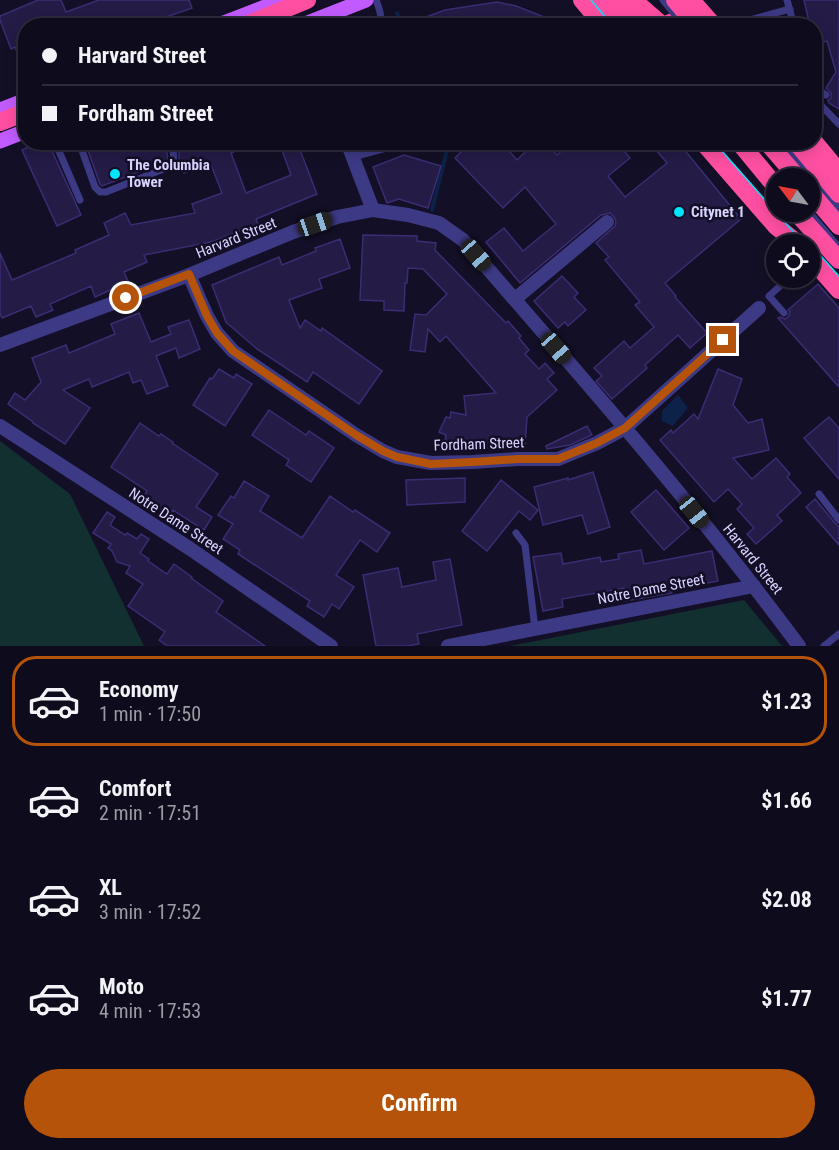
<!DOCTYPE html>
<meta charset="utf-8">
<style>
:root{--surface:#0e0b1c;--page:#1c1929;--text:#f1f3f6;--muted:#9b9ba3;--line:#2e2b3b;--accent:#b45309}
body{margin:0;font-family:"Roboto Condensed",sans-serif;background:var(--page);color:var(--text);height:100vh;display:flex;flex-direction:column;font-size:22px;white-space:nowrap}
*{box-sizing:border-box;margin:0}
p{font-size:20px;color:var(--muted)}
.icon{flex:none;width:33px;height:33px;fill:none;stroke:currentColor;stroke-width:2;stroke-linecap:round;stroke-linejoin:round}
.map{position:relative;height:646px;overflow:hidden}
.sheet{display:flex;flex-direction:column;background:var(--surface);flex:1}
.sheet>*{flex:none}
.banner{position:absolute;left:18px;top:18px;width:804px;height:132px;border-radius:24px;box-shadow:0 3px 15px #0003,0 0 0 2px var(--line);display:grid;align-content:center;height:132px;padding:0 24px;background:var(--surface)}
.needle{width:39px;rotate:302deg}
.tools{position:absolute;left:766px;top:168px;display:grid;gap:12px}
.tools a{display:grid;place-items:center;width:54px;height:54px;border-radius:50%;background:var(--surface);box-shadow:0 3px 15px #0003,0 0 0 2px var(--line);font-size:30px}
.end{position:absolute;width:27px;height:27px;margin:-14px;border:8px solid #b45309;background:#fff;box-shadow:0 0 0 3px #fff}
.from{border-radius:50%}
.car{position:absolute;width:18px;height:36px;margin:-18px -9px;border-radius:8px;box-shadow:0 0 4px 2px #0007;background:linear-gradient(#222 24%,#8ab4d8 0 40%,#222 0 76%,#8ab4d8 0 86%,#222 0)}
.banner b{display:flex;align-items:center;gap:21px;height:57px;font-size:22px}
.banner b+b{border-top:2px solid var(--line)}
.banner i{width:15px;height:15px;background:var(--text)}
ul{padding:10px 0 0;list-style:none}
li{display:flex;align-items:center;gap:18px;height:90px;margin:0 12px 9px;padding:0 12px;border:3px solid transparent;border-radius:24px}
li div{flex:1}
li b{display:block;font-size:22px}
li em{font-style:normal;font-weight:700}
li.on{border-color:var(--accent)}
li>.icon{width:54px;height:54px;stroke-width:1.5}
.primary-button{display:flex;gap:12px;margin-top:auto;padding:12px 24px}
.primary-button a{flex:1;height:69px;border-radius:36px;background:var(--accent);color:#fff;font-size:24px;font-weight:700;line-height:69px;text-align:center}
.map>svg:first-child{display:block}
.green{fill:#12302f}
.water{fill:#0c2248}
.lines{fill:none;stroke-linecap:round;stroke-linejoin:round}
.stream{stroke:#0c2248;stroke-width:4}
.building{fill:#241b47;stroke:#3b2d73;stroke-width:1.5}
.lane{stroke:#3d3a85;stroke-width:7}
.street{stroke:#3d3a85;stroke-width:14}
.primary{stroke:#c25bff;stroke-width:15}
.highway{stroke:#ff4fa3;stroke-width:18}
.tram{stroke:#00e5ff;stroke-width:1.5}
.lane-bridge{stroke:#3d3a85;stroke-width:7}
.highway-bridge{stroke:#ff4fa3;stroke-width:18}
.route{stroke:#b45309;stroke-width:8}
.poi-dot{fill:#00e5ff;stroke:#130f26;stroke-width:2}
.labels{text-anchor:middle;stroke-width:5;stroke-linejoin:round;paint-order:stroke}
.poi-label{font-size:15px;font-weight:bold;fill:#d9d4ff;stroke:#130f26;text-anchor:start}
.street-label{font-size:15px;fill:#d9d4ff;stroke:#130f26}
</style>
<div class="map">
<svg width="839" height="646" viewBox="0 0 839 646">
<rect width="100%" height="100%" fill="#130f26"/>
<g class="green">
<path d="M0,441L70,494L144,646H0Z"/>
<path d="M744,600L782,646H510Z"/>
</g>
<path class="water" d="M678,395L688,408L673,426L662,421V411Z"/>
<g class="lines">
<g class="stream">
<path d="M397,13L403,26"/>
<path d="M432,210L449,142"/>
</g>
</g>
<g class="building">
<path d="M38,0H61L66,12L99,0H189L192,8L146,24L145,20L130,26H82L80,20L67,26H26L25,74L15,47L11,49L0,20V16Z"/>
<path d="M804,0H839V109L829,103L828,100L831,98V93L826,88L836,72L827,41L814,45V26H810Z"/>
<path d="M497,2L516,6L544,17L558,26H407V24L445,10Z"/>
<path d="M38,142H48L81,215L57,226L22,150Z"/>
<path d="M85,142H165L168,159L167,161L102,186L100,184Z"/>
<path d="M176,142H256L231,153L246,193L291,175L279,142H297L317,194L256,219L258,224L211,242L144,255L147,262L124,272L129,283L115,289V288L95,297L91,286L50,304L53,310L36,317L31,306L2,318L0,313V253L12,280L76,253L75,250L109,235L104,223L125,213L131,225L195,213L192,204L222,193L210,162L184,173L179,160V153Z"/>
<path d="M452,142H501L517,160L535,142H545L557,155L571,142H617L630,158L608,176L625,197L667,163L649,142H678L741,219L665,283L676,296L675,297L707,333L690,348L678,335L645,365L647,368L612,399L596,381L602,376L594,368L624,341L630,348L654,327L635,305L640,302L605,260L609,257L596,243L615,226L616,221L614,217L610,213L601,215L520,283L486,242L504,228L523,251L556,224L525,187L503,208L455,158L461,152Z"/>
<path d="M404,155L441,166L428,208L399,199L387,203L373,167Z"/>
<path d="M363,235L417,236V241L436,243L435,250L506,323L508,321L521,336L519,338L529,350L525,354L539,369L545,363L554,373L547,379L557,390L527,417L525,445L493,442V447L470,450L469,445L445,440L446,435L439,432L446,417L450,418L451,412L466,415L464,396L496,393L446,336L440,342L428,329L425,352L410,350L415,314L426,315L447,294L423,269L408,268L407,283H405L404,311L384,310V301L360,300Z"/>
<path d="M340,239L350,268L319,279L322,288L289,300L300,328L305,320L321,331L322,328L382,371L359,404L313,372L307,382L257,349L226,322L212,285L279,257L282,265L316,251L315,248Z"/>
<path d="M562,276L578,293L574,297L586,310L568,326L565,322L558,328L534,301Z"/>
<path d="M818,284L839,308V387L778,318L780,317L785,319L788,317L790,312L788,310Z"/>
<path d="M139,313L151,342L171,334L168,327L189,320L200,349L179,358L176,348L156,356L168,386L147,394L141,380L133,383L129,372L92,387L89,379L63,390L90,408L65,444L33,423V422L8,404L15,393L25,400L41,382L32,358L66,345L69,353L115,334L111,324Z"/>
<path d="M219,369L234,378L236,374L252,384L225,426L193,405L210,378L212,379Z"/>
<path d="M718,369L742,379L733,405L748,423L762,419L769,450L733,458L752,479L776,458L790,474L787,477L801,493L777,515L782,521L756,544L747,534L754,528L737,509L742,504L728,489L714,502L660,440L671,430L673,433L694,414L698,419Z"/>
<path d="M269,410L306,435L309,431L334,448L311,482L286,465L289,460L252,435Z"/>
<path d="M829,417L839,428V479L804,438Z"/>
<path d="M140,423L159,436L161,434L173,442L172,443L218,474L196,507L212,517L204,530L173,510L170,515L151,503L149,507L140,502L147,491L111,467Z"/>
<path d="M587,426L592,435L570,445L547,449L546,446Z"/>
<path d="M593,472L610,527L588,534L582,515L543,525L534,487L568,478V480Z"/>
<path d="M465,478V502L407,505L406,480Z"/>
<path d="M501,480L538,510L530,520L519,511L487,551L462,531Z"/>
<path d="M244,481L269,496L260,511L302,538L330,496L353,512L355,510L390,533L377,552L360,540L336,575L354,587L339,609L332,604L324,617L307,606L310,601L238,554L240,550L223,539L233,524L218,515L231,496L234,498Z"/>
<path d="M656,490L689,528L664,550L631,512Z"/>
<path d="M815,499L835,523L839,527V545L806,507Z"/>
<path d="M107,512L115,517L110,525L125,535L127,533L137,539L141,534L149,539L140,553L149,559L148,561L167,574L174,564L192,577L191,578L223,601L216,612L265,646H167L159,640L165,632L128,606L143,584L126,573L130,566L117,562L112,551L108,548L111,544L93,533Z"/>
<path d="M641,550L644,564L712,551L718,581L671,590L672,593L626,601L624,588L562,599L563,607L543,611L533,557L561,553L563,564L600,557L601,562L619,559L618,554Z"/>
<path d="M450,559L462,625L417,634L419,644L407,646H376L363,575L398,568L402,587L436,580L433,562Z"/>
</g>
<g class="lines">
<g class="lane">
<path d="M376,0C379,8 383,17 379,26"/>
<path d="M787,0L794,26"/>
<path d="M728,26L790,9"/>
<path d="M814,87L826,95"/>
<path d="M814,98L839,124"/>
<path d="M55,142L80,200"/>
<path d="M79,142L95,187L100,192H106L171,166C176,157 173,151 170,142"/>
<path d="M783,142L839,209"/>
<path d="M353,157L408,142"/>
<path d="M809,212L836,244"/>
<path d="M784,313L769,296L789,278"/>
<path d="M819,494L839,520"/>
<path d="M516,533L525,545L535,629"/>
<path d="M824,646L839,634"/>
</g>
<g class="street">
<path d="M347,142L373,210"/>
<path d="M189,275L207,316L217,333L233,351L356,435L383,451L397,457L431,463L472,462L518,459H558L597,443L625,428L759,308"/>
<path d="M515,299L607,222"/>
<path d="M0,345L189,275L293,232L337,217L373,210L408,215L439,223L463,240C578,373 695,505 799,646"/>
<path d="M0,426L189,548L331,646"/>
<path d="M448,646L754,586"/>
</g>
<g class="primary">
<path d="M216,26L283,0"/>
<path d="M300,26L366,0"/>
<path d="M0,110L26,100"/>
<path d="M0,141L26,131"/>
</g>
<g class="highway">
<path d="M582,0L604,26"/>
<path d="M603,0L623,26"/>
<path d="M633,0L663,26"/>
<path d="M691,0L712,24"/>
<path d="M622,1L642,26"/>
<path d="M244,26L307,0"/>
<path d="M665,26C681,16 695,18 712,25"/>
<path d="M0,122L26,112"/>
<path d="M703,142L776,226L798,244"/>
<path d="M739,142L777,188"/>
<path d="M767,142L798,178"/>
<path d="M796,142L839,194"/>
<path d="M814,142L839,172"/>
<path d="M810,192L839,226"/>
<path d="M796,212L839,260"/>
<path d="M810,257L839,290"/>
</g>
<g class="tram">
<path d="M591,0L613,26"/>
<path d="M714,142L804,244"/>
<path d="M801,234L839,276"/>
</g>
<path class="lane-bridge" d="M663,0L684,26"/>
<path class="highway-bridge" d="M675,0L697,26"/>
</g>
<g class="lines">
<path class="route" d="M126,298L189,274L207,316L217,333L233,351L356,435L383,451L397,457L431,464L472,462L518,459H558L597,443L625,428L723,340"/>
</g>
<g class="poi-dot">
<circle cx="115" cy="174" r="6"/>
<circle cx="679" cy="212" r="6"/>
</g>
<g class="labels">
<g class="poi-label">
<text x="127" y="170">The Columbia<tspan x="127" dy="17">Tower</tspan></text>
<text x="691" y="217">Citynet 1</text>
</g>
<g class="street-label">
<text transform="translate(236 238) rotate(-22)" y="5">Harvard Street</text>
<text transform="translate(479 444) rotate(-2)" y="5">Fordham Street</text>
<text transform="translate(176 521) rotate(33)" y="5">Notre Dame Street</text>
<text transform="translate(753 559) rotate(51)" y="5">Harvard Street</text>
<text transform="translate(651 589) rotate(-11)" y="5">Notre Dame Street</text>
</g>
</g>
</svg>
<div class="tools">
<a><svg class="needle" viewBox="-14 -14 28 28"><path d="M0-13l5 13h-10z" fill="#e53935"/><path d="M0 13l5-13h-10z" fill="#9b9ba3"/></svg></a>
<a><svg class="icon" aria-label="locate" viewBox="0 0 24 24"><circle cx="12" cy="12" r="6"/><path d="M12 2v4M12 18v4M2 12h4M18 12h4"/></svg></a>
</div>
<i class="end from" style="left:126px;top:298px"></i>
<i class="end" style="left:723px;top:340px"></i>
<i class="car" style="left:315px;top:224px;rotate:71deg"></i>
<i class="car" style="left:476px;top:255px;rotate:139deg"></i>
<i class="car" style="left:556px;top:348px;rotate:139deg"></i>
<i class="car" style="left:694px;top:512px;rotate:141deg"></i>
<div class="banner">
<b><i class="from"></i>Harvard Street</b>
<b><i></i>Fordham Street</b>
</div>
</div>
<section class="sheet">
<ul>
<li class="on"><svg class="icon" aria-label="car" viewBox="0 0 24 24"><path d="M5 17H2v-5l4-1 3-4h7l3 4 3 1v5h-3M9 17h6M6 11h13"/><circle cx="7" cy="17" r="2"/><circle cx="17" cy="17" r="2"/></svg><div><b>Economy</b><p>1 min · 17:50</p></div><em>$1.23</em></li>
<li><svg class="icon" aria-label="car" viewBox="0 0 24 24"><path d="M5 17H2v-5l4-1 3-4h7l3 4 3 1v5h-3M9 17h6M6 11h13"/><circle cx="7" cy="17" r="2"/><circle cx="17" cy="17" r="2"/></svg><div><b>Comfort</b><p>2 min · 17:51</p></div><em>$1.66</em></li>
<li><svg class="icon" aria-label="car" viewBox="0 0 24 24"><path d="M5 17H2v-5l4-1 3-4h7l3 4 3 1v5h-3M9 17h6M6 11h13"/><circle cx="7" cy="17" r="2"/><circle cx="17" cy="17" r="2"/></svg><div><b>XL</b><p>3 min · 17:52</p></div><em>$2.08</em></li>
<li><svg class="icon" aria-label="car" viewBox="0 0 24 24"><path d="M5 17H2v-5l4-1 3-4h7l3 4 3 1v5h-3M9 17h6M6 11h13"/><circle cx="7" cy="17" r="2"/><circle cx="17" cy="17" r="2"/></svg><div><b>Moto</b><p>4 min · 17:53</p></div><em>$1.77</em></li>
</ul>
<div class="primary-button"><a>Confirm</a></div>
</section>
